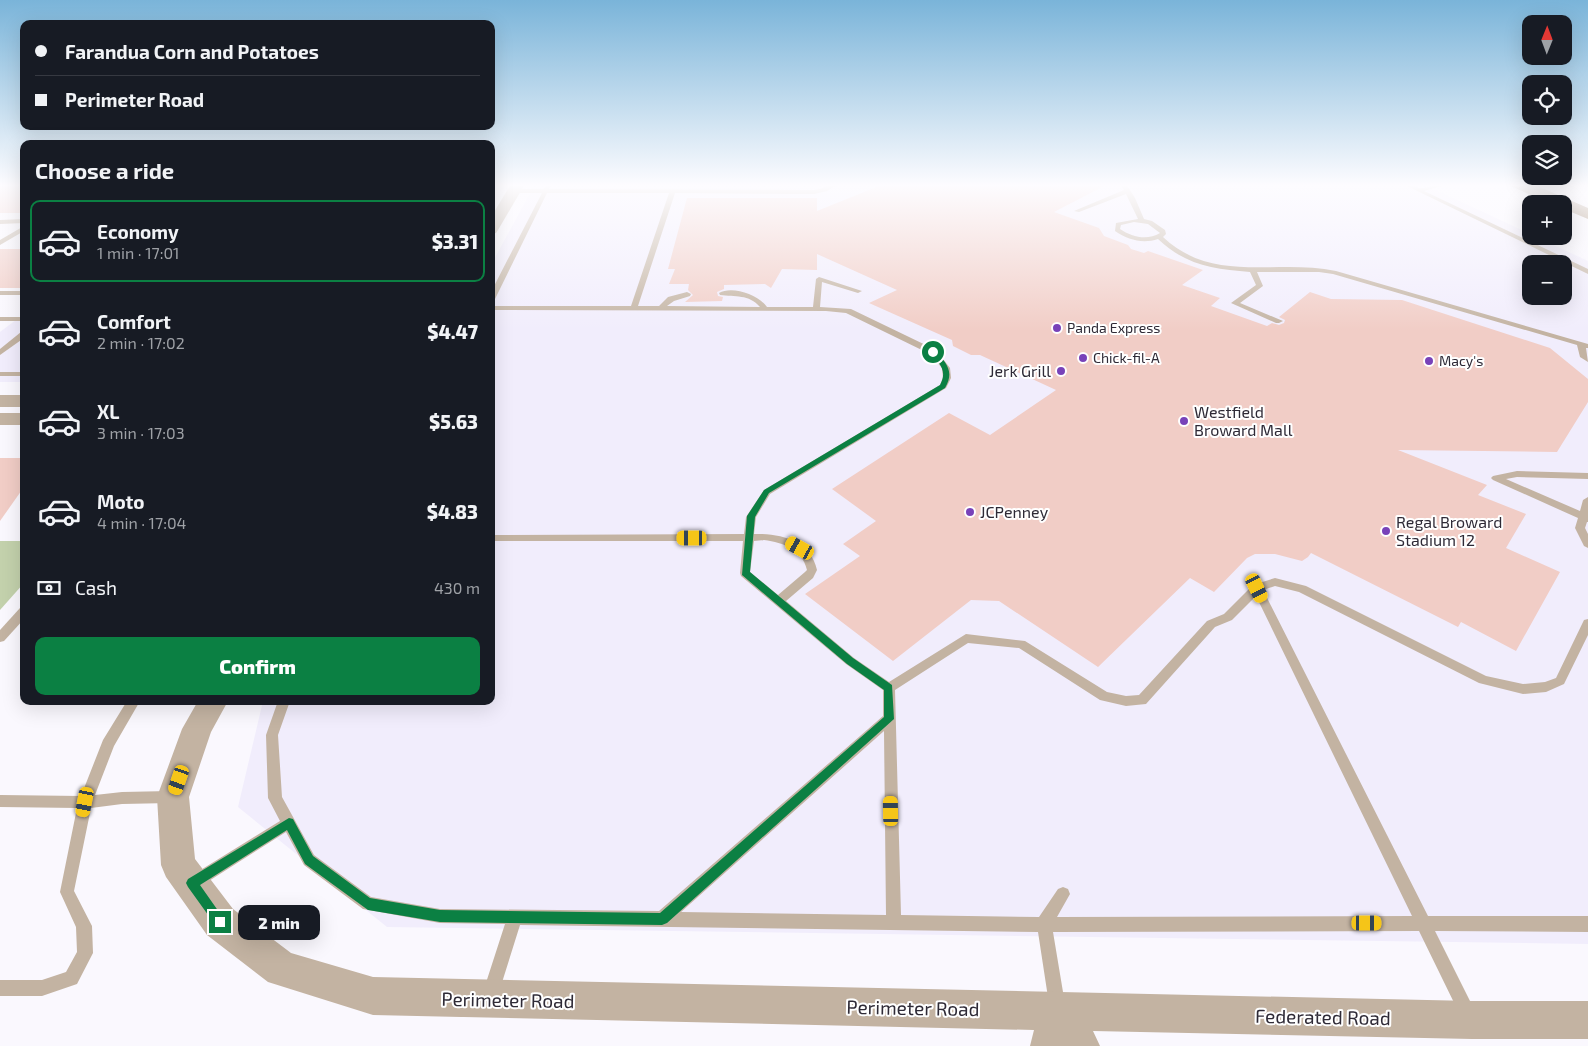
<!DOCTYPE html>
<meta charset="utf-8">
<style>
:root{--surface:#171b24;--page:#242831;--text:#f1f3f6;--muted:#9ea1a6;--line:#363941;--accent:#0b8043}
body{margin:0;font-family:"Exo 2",sans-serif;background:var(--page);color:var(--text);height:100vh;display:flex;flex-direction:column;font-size:19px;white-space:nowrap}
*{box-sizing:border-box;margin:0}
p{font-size:16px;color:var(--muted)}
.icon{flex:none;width:28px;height:28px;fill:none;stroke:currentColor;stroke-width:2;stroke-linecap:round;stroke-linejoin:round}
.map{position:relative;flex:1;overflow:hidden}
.sheet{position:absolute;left:20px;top:140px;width:475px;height:565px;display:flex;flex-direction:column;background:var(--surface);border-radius:10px;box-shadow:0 5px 20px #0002}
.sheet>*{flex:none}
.hud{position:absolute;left:20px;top:20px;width:475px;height:110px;border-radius:10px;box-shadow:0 5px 20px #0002;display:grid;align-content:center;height:110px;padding:0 15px;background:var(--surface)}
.needle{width:32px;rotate:1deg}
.fabs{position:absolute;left:1522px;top:15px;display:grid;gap:10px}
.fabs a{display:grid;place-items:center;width:50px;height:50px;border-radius:10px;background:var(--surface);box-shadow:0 5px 20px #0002;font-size:25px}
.end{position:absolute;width:22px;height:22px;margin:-11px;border:6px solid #0b8043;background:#fff;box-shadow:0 0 0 2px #fff}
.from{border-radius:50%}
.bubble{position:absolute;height:35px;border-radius:10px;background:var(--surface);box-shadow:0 5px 20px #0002;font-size:16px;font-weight:800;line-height:35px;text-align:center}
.car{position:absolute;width:15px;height:30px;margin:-15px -8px;border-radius:6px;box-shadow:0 0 4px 1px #0007;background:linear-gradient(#f5c518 24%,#345 0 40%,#f5c518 0 76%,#345 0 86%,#f5c518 0)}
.hud b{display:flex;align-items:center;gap:18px;height:48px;font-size:19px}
.hud b+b{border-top:1px solid var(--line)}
.hud i{width:12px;height:12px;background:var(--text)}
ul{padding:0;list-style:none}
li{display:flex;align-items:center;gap:15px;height:82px;margin:0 10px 8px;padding:0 5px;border:2px solid transparent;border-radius:10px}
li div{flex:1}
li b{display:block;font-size:19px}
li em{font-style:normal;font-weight:800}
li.active{border-color:var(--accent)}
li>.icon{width:45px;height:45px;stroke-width:1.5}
h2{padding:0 15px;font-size:22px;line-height:60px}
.pay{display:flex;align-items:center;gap:12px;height:55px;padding:0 15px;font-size:19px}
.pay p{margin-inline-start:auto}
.button{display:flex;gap:10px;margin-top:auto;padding:10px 15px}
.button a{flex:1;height:58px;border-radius:10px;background:var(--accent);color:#fff;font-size:20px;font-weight:800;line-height:58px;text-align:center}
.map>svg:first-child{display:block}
.built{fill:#f1edfc;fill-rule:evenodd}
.green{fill:#c3d1ac}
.building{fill:#f1cdc6}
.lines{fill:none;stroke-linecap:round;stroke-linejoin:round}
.service{fill:#c3b3a2;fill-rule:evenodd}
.tertiary{fill:#c3b3a2;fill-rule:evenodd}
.primary{fill:#957859;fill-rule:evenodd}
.route{fill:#0b8043}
.poi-dot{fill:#7842b9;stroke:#fff;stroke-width:2}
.labels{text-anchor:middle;stroke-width:4;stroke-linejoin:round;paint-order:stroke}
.far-poi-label{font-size:14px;fill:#2e2a36;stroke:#fff;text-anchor:start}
.poi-label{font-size:16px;fill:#2e2a36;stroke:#fff;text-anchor:start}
.near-street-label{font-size:19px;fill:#2e2a36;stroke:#fff}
</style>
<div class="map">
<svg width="1588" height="1046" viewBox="0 0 1588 1046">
<rect width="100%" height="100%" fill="#faf8fe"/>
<g class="built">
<path d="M535,184H1423L1588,261V944L387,927L238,807L263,701H491V265ZM1531,264H1564V296H1531Z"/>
<path d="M24,314V382H0V332Z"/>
</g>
<path class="green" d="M0,541H24V583L0,610Z"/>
<g class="building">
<rect x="0" y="184" width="24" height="29"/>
<path d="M884,184H1108L1054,212L1099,228L1104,236L1128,245L1131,249L1144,253L1148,251L1203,270L1182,285L1220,298L1211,306L1267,326L1272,323L1279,325L1284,323L1285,320L1279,317L1310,292L1331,299L1402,300L1550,348L1588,379V402L1557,452L1398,450L1487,485L1478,495L1526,514L1506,548L1560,572L1516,651L1461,622L1458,627L1311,553L1308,557L1302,561L1275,554H1255L1247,558L1214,592L1190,578L1098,667L999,601L971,600L893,661L805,594L860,556L843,544L876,521L832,489L949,413L990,435L1056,390L980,355H971L953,346L952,340L869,303L897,290L817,254V270L782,269L771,288L765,284L724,285V289L717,292L718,296L723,297L722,301L685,302L693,295L688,290L689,284H669L675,269H668L687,198H817V211Z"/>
<rect x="0" y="249" width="24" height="39"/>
<path d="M0,458H24V487L0,521Z"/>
</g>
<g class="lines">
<g class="service">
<path d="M548,184L551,186L549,189L814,190C823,189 829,184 838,184L827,191L814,194L675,193L638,306H659L668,297L687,292L691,294L690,296L674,301L667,306L760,307C749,294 735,297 720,295L719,293C732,285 759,295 767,307H813L816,279L819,277L862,291L858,293L822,282L820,307L851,309L936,350L950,368L951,378L946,388L770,494L756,517L754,534C781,533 811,541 817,570L813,578L786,601L854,658L889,682L966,634L1025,641L1107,692L1126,696L1139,695L1207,621L1224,614L1253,585L1275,578L1306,586L1486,676L1523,684L1545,682L1556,678L1584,620L1588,619V635L1564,684L1546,692L1523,694L1479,683L1299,592L1275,586L1263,590L1428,916H1588V932L1435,931L1476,1013L1474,1019L1468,1021L1462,1019L1419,931L1053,932L1065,1004L1063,1010L1057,1012L1051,1010L1049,1004L1038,932L520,925L499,992L497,998L491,1000L485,998L483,992L505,924L440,923L363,909L304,865L286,832L201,886L196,888L191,886L189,881L191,876L280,821L268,798L266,735L278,701H290L278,735L282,797L314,855L371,897L440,909L659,911L883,716V690L846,664L741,576L740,573L743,541H491V535L744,534L746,517L764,490L940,385L943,378L942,368L930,354L846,313L826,311L491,310V306H631L669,193H547L495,299L491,301V292L542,193H514L511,191L514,189H543ZM764,540C784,543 802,549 807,570L805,572L778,595L750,572L754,541ZM1256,596L1412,916L1057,917L1070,894L1068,889L1063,887L1058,889L1039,917L901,915L895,690L968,643L1019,648L1100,700L1126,706L1146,704L1215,627L1232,620ZM884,731L886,915L681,912Z"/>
<path d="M1120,184H1126L1135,198L1144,219L1152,221L1165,230L1166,234L1163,237C1214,285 1276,258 1336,271L1588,344V348H1586L1588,362L1580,357L1577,345L1333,274L1319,272H1257L1263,286L1240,303L1283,321L1279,323H1276L1231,303L1256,285L1250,272C1213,269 1185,265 1158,239C1143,244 1128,240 1115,231L1116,223L1138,219L1126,194L1079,212L1074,211L1124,190ZM1134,222L1148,224L1160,233C1147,241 1132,237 1120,229L1121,225Z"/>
<path d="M1403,184C1411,184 1413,187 1419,188C1424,189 1440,184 1448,184L1424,191L1588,269V274Z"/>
<path d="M24,219V223L0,224V220Z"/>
<path d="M24,226V231L0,245V240Z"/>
<rect x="0" y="291" width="24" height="4"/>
<rect x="0" y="317" width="24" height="4"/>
<path d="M21,332H24V338L0,355V349Z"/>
<rect x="0" y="372" width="24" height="4"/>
<path d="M1517,471L1588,473V479L1517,477L1506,479L1580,511L1583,500L1588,497V522H1587L1585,528L1588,534V548L1584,546L1575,528L1578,518L1493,480L1491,478L1493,476Z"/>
<path d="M24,607V619L4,641L0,642V630L20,608Z"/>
<path d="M127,701H140L114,746L95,795L122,792L170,791L175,793L177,797L175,801L170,803L122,804L91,808L74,891L92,926L93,953L77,984L42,996H0V980H42L66,972L77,952L76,927L60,892L77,808L0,807V795L81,796L103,740Z"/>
</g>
<g class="tertiary">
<path d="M511,184H525L498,230L496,233L491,234V217Z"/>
<rect x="0" y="395" width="24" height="12"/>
<rect x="0" y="413" width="24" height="12"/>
<path d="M198,701H228L211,732L189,797L195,859L233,909L291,953L373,977L1472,1001H1588V1039H1472L1093,1031L1100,1046H1030L1034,1030L373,1015L268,982L207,935L166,877L161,865L157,797L182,729Z"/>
</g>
<path class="primary" d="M1511,184H1533L1588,208V219L1564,209V204H1551L1513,187Z"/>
</g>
<linearGradient id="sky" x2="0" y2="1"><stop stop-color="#7ab4d9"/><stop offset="0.56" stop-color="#fdfcff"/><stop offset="1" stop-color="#fdfcff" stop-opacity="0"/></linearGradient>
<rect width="1588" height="331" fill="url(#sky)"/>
<path class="route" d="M931,350H935C946,363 955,371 945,388L769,493L755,517L750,572L853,658L892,685L894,719L667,923L662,925L440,922L368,910L305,864L287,830L200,885L226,922L225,926L220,928L216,926L188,887L186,883L188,879L289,818L293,819L313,856L370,898L440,910L660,913L884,717V690L847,664L742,575L747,516L764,490L940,385C948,370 939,363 930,352Z"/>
<g class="poi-dot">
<circle cx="1057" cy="328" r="5"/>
<circle cx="1083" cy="358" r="5"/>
<circle cx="1429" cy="361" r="5"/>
<circle cx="1061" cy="371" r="5"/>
<circle cx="1184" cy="421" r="5"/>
<circle cx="970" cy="512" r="5"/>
<circle cx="1386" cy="531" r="5"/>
</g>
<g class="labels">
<g class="far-poi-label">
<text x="1067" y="333">Panda Express</text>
<text x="1093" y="363">Chick-fil-A</text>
<text x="1439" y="366">Macy's</text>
</g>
<g class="poi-label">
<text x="1051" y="377" text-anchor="end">Jerk Grill</text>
<text x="1194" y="418">Westfield<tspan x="1194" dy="18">Broward Mall</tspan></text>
<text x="980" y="518">JCPenney</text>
<text x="1396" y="528">Regal Broward<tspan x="1396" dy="18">Stadium 12</tspan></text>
</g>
<g class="near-street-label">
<text transform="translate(508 1000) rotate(1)" y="7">Perimeter Road</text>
<text transform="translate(913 1008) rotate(1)" y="7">Perimeter Road</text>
<text transform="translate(1323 1017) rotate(1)" y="7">Federated Road</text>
</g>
</g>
</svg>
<div class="fabs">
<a><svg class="needle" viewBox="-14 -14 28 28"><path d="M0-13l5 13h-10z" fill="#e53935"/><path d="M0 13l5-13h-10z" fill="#9ea1a6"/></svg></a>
<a><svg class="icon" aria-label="locate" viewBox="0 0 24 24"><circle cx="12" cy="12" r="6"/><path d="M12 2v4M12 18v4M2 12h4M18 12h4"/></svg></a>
<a><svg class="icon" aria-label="layers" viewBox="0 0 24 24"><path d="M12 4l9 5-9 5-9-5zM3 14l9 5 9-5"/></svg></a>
<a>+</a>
<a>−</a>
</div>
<i class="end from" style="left:933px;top:352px"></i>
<i class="end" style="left:220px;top:922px"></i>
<div class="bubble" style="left:238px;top:905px;width:82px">2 min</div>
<i class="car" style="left:692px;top:538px;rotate:270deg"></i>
<i class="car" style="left:800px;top:548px;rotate:299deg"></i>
<i class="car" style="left:1257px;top:588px;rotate:154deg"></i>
<i class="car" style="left:179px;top:780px;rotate:199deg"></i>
<i class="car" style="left:85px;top:802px;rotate:191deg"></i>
<i class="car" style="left:891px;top:811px;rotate:359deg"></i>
<i class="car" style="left:1367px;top:923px;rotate:90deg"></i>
<div class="hud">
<b><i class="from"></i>Farandua Corn and Potatoes</b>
<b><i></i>Perimeter Road</b>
</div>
<section class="sheet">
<h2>Choose a ride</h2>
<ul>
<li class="active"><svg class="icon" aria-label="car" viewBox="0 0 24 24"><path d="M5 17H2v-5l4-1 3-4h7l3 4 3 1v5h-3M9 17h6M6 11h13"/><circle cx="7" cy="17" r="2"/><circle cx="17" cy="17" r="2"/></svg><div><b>Economy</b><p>1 min · 17:01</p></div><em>$3.31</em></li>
<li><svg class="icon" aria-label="car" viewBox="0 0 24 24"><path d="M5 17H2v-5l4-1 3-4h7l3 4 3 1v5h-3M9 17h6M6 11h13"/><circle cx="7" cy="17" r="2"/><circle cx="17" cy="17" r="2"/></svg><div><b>Comfort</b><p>2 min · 17:02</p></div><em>$4.47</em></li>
<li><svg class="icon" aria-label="car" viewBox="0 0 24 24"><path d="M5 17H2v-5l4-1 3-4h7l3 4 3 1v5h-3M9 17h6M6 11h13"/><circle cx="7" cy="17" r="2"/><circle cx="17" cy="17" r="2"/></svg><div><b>XL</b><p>3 min · 17:03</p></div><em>$5.63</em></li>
<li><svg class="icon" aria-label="car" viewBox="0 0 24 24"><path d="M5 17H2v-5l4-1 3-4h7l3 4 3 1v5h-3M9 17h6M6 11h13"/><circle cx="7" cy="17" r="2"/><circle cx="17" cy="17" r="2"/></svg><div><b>Moto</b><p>4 min · 17:04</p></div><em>$4.83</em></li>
</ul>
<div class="pay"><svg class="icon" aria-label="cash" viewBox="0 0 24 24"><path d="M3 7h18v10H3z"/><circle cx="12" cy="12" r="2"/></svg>Cash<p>430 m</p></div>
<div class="button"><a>Confirm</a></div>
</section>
</div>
